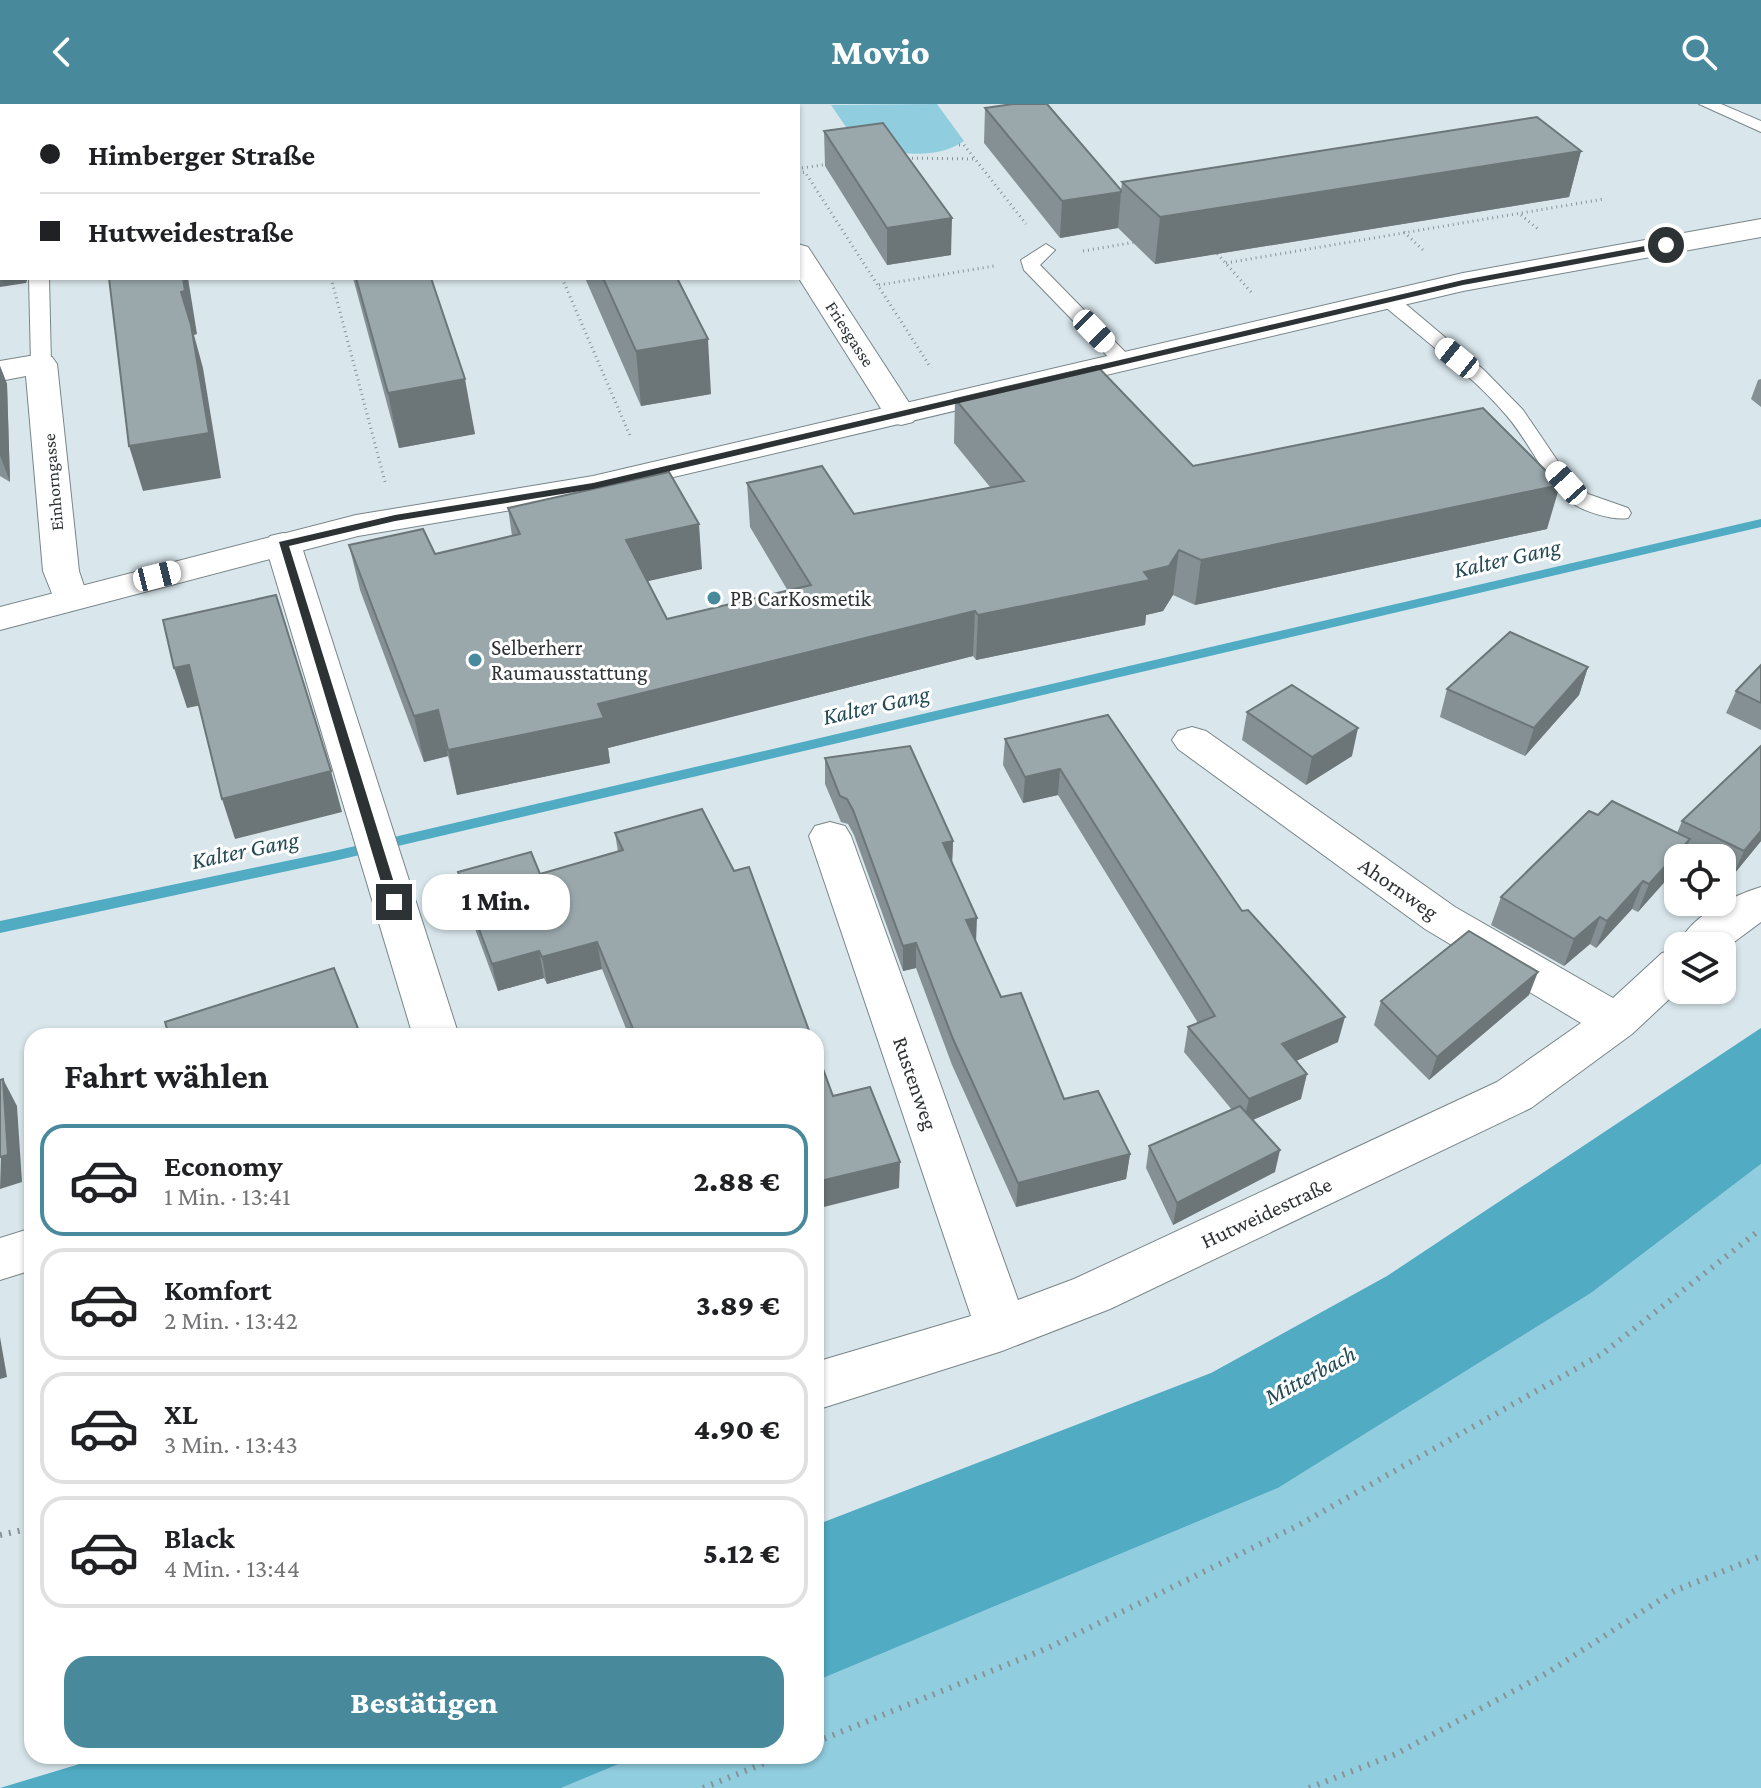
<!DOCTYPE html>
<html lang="de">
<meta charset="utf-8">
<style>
:root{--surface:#fff;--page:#f6f6f6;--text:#202124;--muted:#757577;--line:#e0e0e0;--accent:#488a9c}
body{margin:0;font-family:"Crimson Pro",serif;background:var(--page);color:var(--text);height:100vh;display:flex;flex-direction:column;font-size:30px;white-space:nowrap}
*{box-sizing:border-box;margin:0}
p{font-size:26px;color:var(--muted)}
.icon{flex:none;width:44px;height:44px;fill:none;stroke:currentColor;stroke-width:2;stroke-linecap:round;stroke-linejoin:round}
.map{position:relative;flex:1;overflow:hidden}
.panel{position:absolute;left:24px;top:924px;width:800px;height:736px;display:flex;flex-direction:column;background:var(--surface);border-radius:24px;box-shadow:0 2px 6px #0004}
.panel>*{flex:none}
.guide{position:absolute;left:0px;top:0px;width:800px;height:176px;box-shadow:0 2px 6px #0004;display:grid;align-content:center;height:176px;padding:0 40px;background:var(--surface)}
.tools{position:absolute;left:1664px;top:740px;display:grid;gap:16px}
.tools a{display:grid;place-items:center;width:72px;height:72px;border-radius:16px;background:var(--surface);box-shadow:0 2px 6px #0004;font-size:40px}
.end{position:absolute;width:36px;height:36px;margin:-18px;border:10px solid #2d3234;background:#fff;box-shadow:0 0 0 4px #fff}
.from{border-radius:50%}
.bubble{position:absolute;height:56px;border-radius:24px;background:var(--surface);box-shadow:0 2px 6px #0004;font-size:26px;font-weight:800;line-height:56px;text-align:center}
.car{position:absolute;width:24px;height:48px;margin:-24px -12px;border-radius:10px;box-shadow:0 0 6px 2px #0007;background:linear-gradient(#fff 24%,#345 0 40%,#fff 0 76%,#345 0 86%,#fff 0)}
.guide b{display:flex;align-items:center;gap:28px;height:76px;font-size:30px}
.guide b+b{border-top:2px solid var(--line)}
.guide i{width:20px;height:20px;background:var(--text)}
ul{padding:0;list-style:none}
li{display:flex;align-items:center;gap:24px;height:112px;margin:0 16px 12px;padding:0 24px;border:4px solid var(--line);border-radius:24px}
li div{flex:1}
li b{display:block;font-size:30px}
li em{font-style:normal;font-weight:800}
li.active{border-color:var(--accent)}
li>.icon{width:72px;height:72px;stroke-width:1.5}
h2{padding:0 40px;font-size:36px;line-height:96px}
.button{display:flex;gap:16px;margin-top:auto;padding:16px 40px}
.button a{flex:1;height:92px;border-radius:24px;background:var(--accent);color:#fff;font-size:32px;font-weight:800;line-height:92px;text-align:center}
header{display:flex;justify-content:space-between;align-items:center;height:104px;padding:0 40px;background:var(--accent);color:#fff;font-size:36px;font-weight:800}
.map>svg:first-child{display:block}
.green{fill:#90cddf}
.water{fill:#50abc3}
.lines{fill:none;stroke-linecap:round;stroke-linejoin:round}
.stream{fill:#50abc3;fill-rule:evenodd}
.service-casing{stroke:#788589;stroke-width:2}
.minor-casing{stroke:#788589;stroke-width:2}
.secondary-casing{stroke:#788589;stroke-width:2}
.path-far1{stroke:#899397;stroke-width:3;stroke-dasharray:1 4;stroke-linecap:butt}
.path{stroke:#899397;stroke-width:6;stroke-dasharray:2 7;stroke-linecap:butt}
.service{fill:#fff;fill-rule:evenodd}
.minor{fill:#fff;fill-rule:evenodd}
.secondary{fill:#fff;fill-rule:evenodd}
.wall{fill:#849094}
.shaded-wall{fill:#6c7678}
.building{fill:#9aa8ac;stroke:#6c7678;stroke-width:2}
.route{fill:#2d3234}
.poi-dot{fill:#488a9c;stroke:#fff;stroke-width:3}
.labels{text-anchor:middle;stroke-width:6;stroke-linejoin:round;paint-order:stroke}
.far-street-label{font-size:18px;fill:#2d3234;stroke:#fff}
.poi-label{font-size:22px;fill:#2d3234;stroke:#fff;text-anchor:start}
.street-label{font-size:22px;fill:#2d3234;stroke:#fff}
.water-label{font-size:24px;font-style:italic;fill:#234b56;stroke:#fff}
</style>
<header><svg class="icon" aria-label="back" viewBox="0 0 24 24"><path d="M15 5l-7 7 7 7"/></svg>Movio<svg class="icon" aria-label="search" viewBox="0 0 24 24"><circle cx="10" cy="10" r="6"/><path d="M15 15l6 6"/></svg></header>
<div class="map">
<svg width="1761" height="1684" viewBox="0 0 1761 1684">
<rect width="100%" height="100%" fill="#d9e7ec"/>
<g class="green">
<path d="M937,0L964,37C933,58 894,48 859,42L831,1Z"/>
<path d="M1761,1060V1684H561L638,1652H816V1577L1278,1384L1591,1189Z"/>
</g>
<g class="water">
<path d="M1761,924V1060L1591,1189L1278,1384L816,1577V1421L1211,1269L1387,1172Z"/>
<path d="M106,1652H638L561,1684H0Z"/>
</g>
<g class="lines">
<path class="stream" d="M1761,415V423L334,757L0,829V817L334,747Z"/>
<g class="service-casing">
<g id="service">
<path d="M1699,0H1721L1761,17V28Z"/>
<path d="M1046,140L1055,146L1040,161L1131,254L1134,258L1131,262H1117L1024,166L1021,156Z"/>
<path d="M29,174H49L51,260L41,266L31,260Z"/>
<path d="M1389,190L1396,192L1484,266L1523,306L1559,359L1588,390L1628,404L1631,409L1628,414C1613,417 1581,407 1570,397C1543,373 1530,339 1507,312C1471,270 1424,236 1382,200L1379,196L1382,192Z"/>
</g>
</g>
<g class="minor-casing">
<g id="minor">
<path d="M798,140L808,143L917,311L913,318L901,321L889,318L885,311L798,173Z"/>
<path d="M41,250L52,253L57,260L79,467L88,494L83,502L70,505L57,502L43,467L26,272L0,277V257Z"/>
<path d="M283,429L296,432L301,440L459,932H413L265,440L270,432Z"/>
<path d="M1192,623L1206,627L1455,803L1613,894L1662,849L1678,845L1679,886L1632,930L1531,1004L1110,1205L1002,1247L816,1306V1258L971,1212L809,732L815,722L830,718L845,722L851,732L1018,1196L1074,1175L1497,978L1581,919L1425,825L1178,645L1172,636L1178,627Z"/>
<path d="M1761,783V818L1722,847V842L1678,844C1685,814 1734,791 1761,783Z"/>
<path d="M32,1124V1166L0,1176V1134Z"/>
</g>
</g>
<g class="secondary-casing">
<path id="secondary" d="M1761,115V133L1463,187L593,392L358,432L0,526V503L356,411L593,372L1463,169Z"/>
</g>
<g class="path-far1">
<path d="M959,41H964L1026,120"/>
<path d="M902,54L975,55"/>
<path d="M802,64L829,60"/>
<path d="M798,69L805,68L931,264"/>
<path d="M1521,111L1538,125"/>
<path d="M1404,128L1425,148"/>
<path d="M1214,146L1252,189"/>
<path d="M1083,147L1136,138"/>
<path d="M1226,159L1604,95"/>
<path d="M331,174L385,378"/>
<path d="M562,174L631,334"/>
<path d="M879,181L994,162"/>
</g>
<g class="path">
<path d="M0,1431L32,1424"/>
<path d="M816,1638L1048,1544L1297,1422L1602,1250L1761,1125"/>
<path d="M703,1684L782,1652"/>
<path d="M1309,1684L1396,1650L1547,1569L1674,1487L1761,1452"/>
</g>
<use href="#service" class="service"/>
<use href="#minor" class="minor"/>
<use href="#secondary" class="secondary"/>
</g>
<g class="wall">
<path d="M985,4L1121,86L1122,78L1581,47L1569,93L1155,160L1118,124L1060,134L984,39Z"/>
<path d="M824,27L951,151L887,161L825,62Z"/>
<path d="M353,174H431L475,330L399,344Z"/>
<path d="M585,174H677L711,290L641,302Z"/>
<path d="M0,262L7,280L10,378L0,372Z"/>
<path d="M1761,275V303L1751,295L1758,276Z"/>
<path d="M955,295L1193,362L1547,425L1195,501L1173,491L1163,507L1146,511L1145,521L976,556L973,552L608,644L610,659L457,691L448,652L424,658L360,486L349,441L435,450L512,432L508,404L702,465L647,477L667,515L788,487L750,423L747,379L854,410L990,383L954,339Z"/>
<path d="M1761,561V626L1726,609L1736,587Z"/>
<path d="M1588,563L1579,591L1525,652L1440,613L1447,585Z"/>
<path d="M1247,608L1352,652L1306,681L1242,636Z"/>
<path d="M1108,611L1242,807L1338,938L1296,957L1301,995L1253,1016L1275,1068L1173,1121L1146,1064L1149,1042L1232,1006L1184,948L1188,923L1198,919L1058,691L1023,699L1003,661L1005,635Z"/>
<path d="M825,654L953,737L952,758L976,838L1001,893L1064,995L1130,1050L1126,1075L1016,1103L952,961L916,864L903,867L854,731L848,720L841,718L825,680Z"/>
<path d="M1598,711L1677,729L1682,717L1761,737L1734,770L1722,764V754H1701L1685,746L1682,754H1678L1638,808L1632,805L1596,844L1590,840L1564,862L1491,821L1501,793Z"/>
<path d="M615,729L811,932H629L602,865L547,880L544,874L498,887L464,795L458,768L540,770L618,748Z"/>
<path d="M1529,891L1429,976L1374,921L1381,897Z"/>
</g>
<g class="shaded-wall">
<path d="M1581,47L1569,93L1155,160L1160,113Z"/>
<path d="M1121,88L1118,124L1060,134L1062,97Z"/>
<path d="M952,114L951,151L887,161V124Z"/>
<path d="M2,138V174H28L26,179L0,183V139Z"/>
<path d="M183,174H188L197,230L194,231L203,264L221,374L143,387L129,342Z"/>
<path d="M708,235L711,290L641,302L636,247Z"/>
<path d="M0,262L7,280L10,378L0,351Z"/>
<path d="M465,275L475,330L399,344L388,289Z"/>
<path d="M1560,381L1547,425L1195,501L1201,456Z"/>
<path d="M699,420L702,465L631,481L626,436Z"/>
<path d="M1179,446L1173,491L1163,507L1146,511L1145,521L976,556L978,511L1144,468Z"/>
<path d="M975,507L973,552L608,644L610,659L457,691L448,646L598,600Z"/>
<path d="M189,561L202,601L187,604L174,564Z"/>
<path d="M1588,563L1579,591L1525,652L1534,624Z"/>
<path d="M438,606L448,652L424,658L414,612Z"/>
<path d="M1358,624L1352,652L1306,681L1312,653Z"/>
<path d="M1060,665L1058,691L1023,699L1025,673Z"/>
<path d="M331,667L342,708L235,735L222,695Z"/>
<path d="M1761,727V737L1734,770L1744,747Z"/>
<path d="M1690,735L1682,754H1678V763L1638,808L1649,780Z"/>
<path d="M953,737L952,762L943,739Z"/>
<path d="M1643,777L1632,805L1596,844L1607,817Z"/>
<path d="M1600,813L1590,840L1564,862L1574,835Z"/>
<path d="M977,814L976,839L966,816Z"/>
<path d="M597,838L602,865L547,880L542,853Z"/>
<path d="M916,839V864L903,867V842Z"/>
<path d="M539,847L544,874L498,887L492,860Z"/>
<path d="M1538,868L1529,891L1429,976L1437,953Z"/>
<path d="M1345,913L1338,938L1276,966L1282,940Z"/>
<path d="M1307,970L1301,995L1243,1020L1249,995Z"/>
<path d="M3,975L17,1002L22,1078L0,1085Z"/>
<path d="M1280,1046L1275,1068L1173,1121L1177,1099Z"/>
<path d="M1130,1050L1126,1075L1016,1103L1018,1079Z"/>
<path d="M900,1058L899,1084L816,1105V1078Z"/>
<path d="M0,1233L7,1273L0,1275Z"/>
</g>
<g class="building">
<path d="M524,0H589L590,2H525Z"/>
<path d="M1013,0H1047L1121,86V88L1062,97L985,4Z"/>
<path d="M1537,13L1581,47L1160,113L1122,78Z"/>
<path d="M883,19L952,114L887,124L824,27Z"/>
<path d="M0,59H2V138L0,139Z"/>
<path d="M109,174H183L185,187L181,188L191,221L209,329L129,342Z"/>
<path d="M356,174H431L465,275L388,289Z"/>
<path d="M603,174H677L708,235L636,247Z"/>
<path d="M1097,262L1193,362L1483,304L1560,381L1201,456L1179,446L1169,462L1144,468L1150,476L978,511L975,507L598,600L604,614L448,646L438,606L414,612L349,441L423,425L435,450L520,430L508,404L669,368L699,420L626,436L667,515L811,481L747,379L822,362L854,410L1024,377L955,295Z"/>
<path d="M276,491L331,667L222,695L189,561L174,564L163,516Z"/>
<path d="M1510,528L1588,563L1534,624L1447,585Z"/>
<path d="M1761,561V599L1736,587Z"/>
<path d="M1292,581L1358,624L1312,653L1247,608Z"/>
<path d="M1108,611L1242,807L1248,806L1345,913L1282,940L1307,970L1249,995L1188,923L1215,912L1060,665L1025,673L1005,635Z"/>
<path d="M910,642L953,737L943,739L977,814L966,816L1001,893L1021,889L1064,995L1098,987L1130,1050L1018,1079L953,935L916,839L903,842L853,706L847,695L840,692L825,654Z"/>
<path d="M1761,642V727L1744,747L1682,717Z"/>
<path d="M1612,697L1690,735L1649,780L1643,777L1607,817L1600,813L1574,835L1501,793L1589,707L1598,711Z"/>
<path d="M702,705L734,767L749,763L811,932H636L597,838L542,853L539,847L492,860L458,768L531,748L540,770L623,746L615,729Z"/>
<path d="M1469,827L1538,868L1437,953L1381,897Z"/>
<path d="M334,864L361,932H169L165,918Z"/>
<path d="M816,946L833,992L870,983L900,1058L816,1078Z"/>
<path d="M3,975L8,1051L0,1053V976Z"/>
<path d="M1240,1002L1280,1046L1177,1099L1149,1042Z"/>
</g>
<path class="route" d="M1666,138L1669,143L1463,181L593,385L395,417L289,442L400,798L394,802L387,798L279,438L395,411L593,379L1463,176Z"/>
<g class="poi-dot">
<circle cx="714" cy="494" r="8"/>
<circle cx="475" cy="556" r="8"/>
</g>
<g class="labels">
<g class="far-street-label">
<text transform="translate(850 230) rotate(57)" y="6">Friesgasse</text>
<text transform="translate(53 378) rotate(-95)" y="6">Einhorngasse</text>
</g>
<g class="poi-label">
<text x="730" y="502">PB CarKosmetik</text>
<text x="491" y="551">Selberherr<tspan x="491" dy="25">Raumausstattung</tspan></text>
</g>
<g class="street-label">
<text transform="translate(1399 784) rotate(35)" y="8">Ahornweg</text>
<text transform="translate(916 979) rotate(71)" y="8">Rustenweg</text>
<text transform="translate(1266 1108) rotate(-25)" y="8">Hutweidestraße</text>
</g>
<g class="water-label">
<text transform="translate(1507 454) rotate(-13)" y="8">Kalter Gang</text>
<text transform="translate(876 601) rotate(-13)" y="8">Kalter Gang</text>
<text transform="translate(245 746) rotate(-12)" y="8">Kalter Gang</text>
<text transform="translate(1310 1271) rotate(-28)" y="8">Mitterbach</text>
</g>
</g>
</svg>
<div class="tools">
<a><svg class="icon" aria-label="locate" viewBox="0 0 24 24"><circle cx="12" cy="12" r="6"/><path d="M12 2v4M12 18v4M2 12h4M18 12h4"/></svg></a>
<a><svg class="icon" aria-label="layers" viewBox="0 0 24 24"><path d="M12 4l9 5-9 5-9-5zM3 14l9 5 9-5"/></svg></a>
</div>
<i class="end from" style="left:1666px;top:141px"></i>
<i class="end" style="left:394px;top:798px"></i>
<div class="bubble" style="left:422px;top:770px;width:148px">1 Min.</div>
<i class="car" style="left:1094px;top:227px;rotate:136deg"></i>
<i class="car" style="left:1457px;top:254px;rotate:309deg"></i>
<i class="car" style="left:1566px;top:379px;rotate:318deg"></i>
<i class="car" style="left:157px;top:472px;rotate:76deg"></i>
<div class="guide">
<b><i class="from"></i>Himberger Straße</b>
<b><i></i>Hutweidestraße</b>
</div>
<section class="panel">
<h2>Fahrt wählen</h2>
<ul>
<li class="active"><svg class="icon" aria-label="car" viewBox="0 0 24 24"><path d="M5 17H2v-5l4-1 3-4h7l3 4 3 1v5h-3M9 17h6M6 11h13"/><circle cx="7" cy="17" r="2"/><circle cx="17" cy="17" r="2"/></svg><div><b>Economy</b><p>1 Min. · 13:41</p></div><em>2.88 €</em></li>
<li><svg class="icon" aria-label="car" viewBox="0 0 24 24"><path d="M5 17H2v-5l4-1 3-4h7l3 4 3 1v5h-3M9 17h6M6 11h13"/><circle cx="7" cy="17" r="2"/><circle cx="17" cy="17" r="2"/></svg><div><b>Komfort</b><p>2 Min. · 13:42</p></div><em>3.89 €</em></li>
<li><svg class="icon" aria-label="car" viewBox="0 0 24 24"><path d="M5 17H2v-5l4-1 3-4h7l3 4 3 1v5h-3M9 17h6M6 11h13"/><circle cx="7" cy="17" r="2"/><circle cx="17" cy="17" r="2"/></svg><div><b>XL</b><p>3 Min. · 13:43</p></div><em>4.90 €</em></li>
<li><svg class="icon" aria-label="car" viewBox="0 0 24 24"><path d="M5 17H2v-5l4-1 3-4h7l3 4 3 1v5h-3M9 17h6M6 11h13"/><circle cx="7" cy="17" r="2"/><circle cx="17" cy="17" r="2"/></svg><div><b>Black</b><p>4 Min. · 13:44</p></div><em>5.12 €</em></li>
</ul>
<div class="button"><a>Bestätigen</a></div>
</section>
</div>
